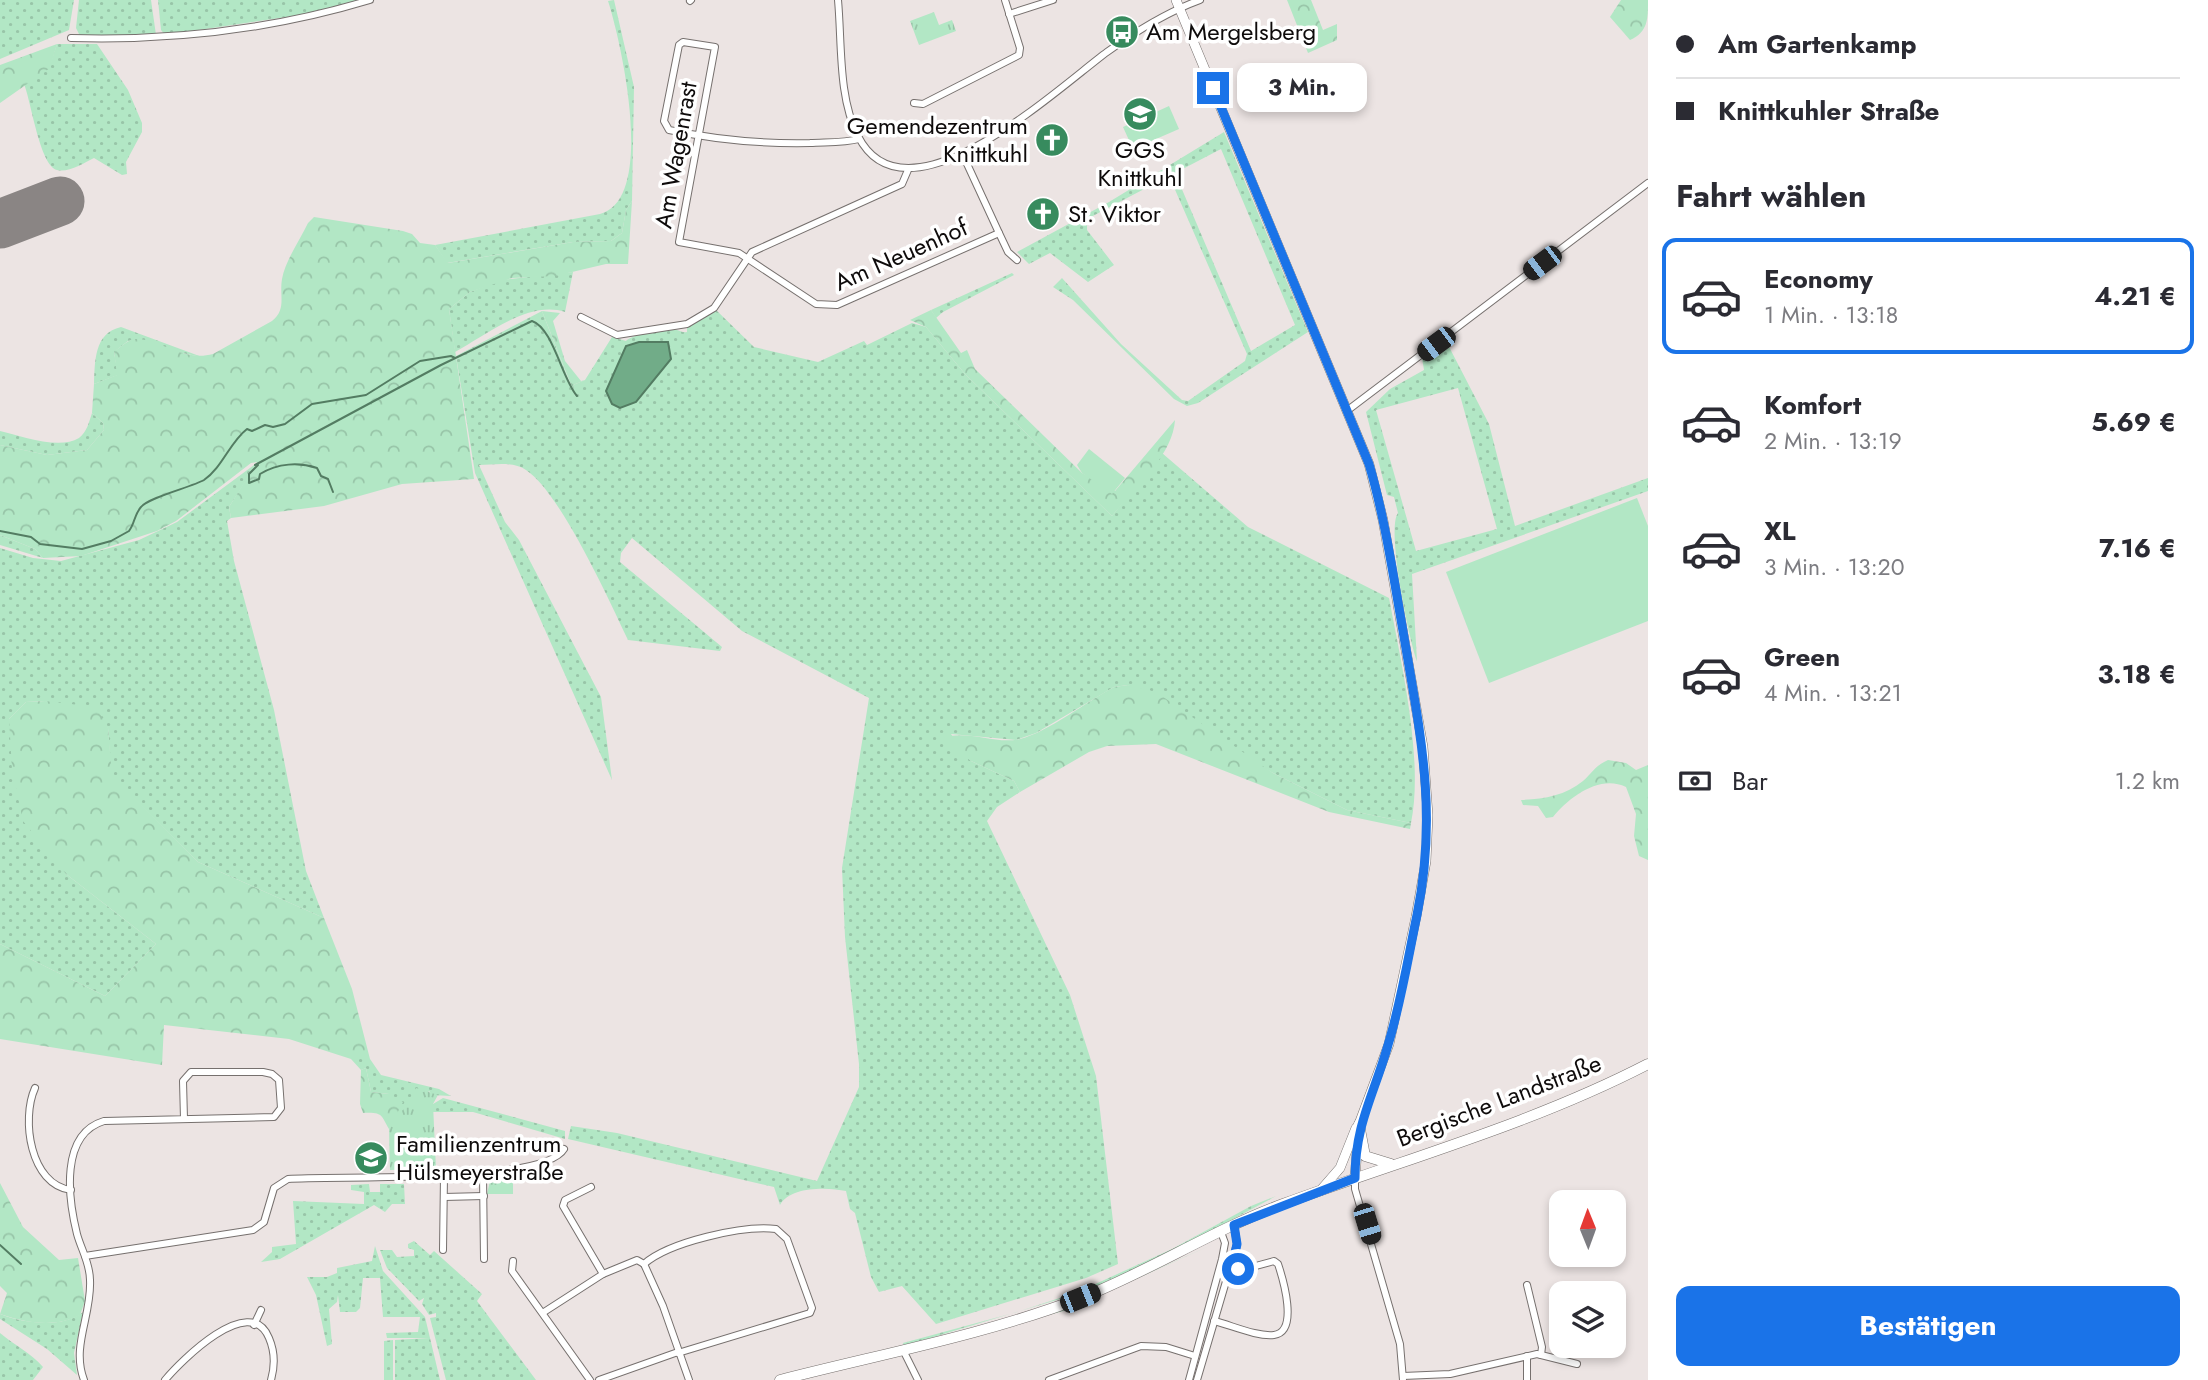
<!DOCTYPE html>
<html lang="de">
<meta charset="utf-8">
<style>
:root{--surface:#fff;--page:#f2f2f3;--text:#2b2b33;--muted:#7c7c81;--line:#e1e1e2;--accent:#1a73e8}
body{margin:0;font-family:Jost,sans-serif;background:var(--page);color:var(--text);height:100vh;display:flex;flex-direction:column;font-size:26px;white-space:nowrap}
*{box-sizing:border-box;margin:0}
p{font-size:23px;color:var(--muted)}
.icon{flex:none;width:38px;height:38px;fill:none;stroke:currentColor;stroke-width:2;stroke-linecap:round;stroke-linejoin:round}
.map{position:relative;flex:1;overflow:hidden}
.side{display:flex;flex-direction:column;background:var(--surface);width:560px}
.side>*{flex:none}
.guide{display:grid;align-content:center;height:154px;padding:0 28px;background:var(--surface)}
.needle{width:46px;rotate:359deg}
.controls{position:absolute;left:1549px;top:1190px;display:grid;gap:14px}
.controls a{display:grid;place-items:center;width:77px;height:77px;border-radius:14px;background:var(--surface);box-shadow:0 4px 10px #0003;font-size:35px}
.end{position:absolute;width:32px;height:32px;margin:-16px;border:9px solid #1a73e8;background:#fff;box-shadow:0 0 0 4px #fff}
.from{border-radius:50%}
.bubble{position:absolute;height:49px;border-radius:14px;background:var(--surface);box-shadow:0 4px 10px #0003;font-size:23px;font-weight:700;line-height:49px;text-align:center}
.car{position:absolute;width:21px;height:42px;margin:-21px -10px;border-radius:9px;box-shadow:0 0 5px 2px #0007;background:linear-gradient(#222 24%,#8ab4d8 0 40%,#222 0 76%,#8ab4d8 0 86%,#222 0)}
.guide b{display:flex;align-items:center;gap:24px;height:66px;font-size:26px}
.guide b+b{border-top:2px solid var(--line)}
.guide i{width:18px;height:18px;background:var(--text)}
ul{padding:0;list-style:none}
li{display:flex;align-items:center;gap:21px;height:116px;margin:0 14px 10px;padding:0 14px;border:4px solid transparent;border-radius:14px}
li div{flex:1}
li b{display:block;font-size:26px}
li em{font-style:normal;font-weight:700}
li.active{border-color:var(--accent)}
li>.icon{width:63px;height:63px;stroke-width:1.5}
h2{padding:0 28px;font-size:32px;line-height:84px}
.pay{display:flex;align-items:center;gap:18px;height:77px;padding:0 28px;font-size:26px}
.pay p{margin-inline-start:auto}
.cta{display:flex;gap:14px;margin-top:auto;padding:14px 28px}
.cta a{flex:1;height:80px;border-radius:14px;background:var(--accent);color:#fff;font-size:28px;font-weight:700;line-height:80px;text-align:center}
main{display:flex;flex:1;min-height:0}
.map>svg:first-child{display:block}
.grass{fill:url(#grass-dots);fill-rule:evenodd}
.forest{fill:url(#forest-crowns)}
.park{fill:url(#park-tufts)}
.pitch{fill:#b2e7c5}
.water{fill:#71ac88;stroke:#537c62;stroke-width:2}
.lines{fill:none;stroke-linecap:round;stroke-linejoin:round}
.stream{stroke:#537c62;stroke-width:2}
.runway{stroke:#8a8584;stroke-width:49}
.street-casing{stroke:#76706e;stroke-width:8}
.secondary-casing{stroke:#76706e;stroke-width:10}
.primary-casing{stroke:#76706e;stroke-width:11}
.street{stroke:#fff;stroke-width:6}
.secondary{stroke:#fff;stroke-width:9}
.primary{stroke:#fff;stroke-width:10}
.route{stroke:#1a73e8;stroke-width:9}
.labels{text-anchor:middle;stroke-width:7;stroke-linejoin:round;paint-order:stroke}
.poi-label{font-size:24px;fill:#0e0b0b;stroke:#fff;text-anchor:start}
.street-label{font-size:24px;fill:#0e0b0b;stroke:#fff}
</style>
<main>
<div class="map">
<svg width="1648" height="1380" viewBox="0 0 1648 1380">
<defs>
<pattern id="grass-dots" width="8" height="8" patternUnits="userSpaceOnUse" patternTransform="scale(1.75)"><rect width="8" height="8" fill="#b2e7c5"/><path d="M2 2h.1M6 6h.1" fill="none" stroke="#98c5a8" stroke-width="1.8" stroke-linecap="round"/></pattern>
<pattern id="forest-crowns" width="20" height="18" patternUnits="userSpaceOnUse" patternTransform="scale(1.75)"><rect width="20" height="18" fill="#b2e7c5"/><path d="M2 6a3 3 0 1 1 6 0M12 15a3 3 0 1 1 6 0" fill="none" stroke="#98c5a8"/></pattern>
<pattern id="park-tufts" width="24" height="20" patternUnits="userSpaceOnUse" patternTransform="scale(1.75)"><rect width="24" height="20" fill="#b2e7c5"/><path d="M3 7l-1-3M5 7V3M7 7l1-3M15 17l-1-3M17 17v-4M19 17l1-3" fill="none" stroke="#98c5a8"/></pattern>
</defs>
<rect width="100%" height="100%" fill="#ece4e3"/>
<g class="grass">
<path d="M0,0H74L69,30L0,59Z"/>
<path d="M79,0H151L156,35L80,36L76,28Z"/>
<path d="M158,0H365L327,11L165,35L161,30Z"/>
<path d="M614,0L634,87L632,201L626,210L622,233L611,241L573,242L447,263L435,245L600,214C657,199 621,41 608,1Z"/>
<path d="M57,44H97L128,90L142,123V132L126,162L127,174L122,175L94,158C84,163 68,173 57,170C40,166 31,101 24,84L49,68Z"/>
<path d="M1224,132L1308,332L1198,403L1187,406L1174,399L1073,300L1053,287L1062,278L1121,344L1182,400L1188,401L1245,361L1247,354L1169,176L1087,219V230L1114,265L1088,282L1050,253L1029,264L1017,252L1109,202ZM1221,149L1295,325L1251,351L1175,173Z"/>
<path d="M573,272L565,312C529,300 486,335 455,352L449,309L470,292L501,280Z"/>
<path d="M1012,273L1014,275L943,312L936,318L931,310Z"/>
<path d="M715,309L754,347L818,362L864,341L867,345L912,323L926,327L965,374L1112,516L1162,453L1248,527L1389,598C1401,662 1424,760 1411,823L1347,810L1273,773L1128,685L1114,687L1036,733L1016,740L951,734L971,761L1014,781L1020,792L997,807L987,821L1070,995L1096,1076L1118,1264L1086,1278L936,1324L902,1286L879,1292L871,1277L855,1213L850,1209L846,1191C828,1187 790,1186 780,1205L774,1187L568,1139L571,1126L617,1133L817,1181L859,1087V1064L845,937L842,868L869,698L742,631L632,538L621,553L620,562L722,647L720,651L628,640C609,600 560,492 526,470C513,461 494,465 479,465L505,522L519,540L601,697L612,780L475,473L456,356L542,311L575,396L573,385L585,380L612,337L626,341C631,335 667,327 677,330C681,331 683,333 687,332V328Z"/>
<path d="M121,327L202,357L167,350L138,339L128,341L114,352L118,375L94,384C95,361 94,333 121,327Z"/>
<path d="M1445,339L1489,424L1515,526L1648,478V491L1412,574L1417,661C1409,639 1386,529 1398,513L1394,497L1387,495L1366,412L1390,389L1424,370L1422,358ZM1458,388L1497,529L1416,551L1376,410Z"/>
<path d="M92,413L103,423L104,430L87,450L47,455L0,445V431C21,436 59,450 79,438C87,432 89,422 92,413Z"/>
<path d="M258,462L229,507L231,518L227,521L234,561L274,710L306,871L324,918L198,862L111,776L108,728L45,701L26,702L9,719L66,874L156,944L105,996L0,944V548L33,558L61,561L139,540L177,522Z"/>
<path d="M0,535L35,549L43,558L0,545Z"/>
<path d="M351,1059H370L381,1075L439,1089L451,1096L432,1095L429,1091L390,1170L389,1094L371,1092L366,1068L361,1070Z"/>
<path d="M443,1098L565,1131V1139L473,1112H433V1140V1104Z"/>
<path d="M369,1184L370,1192H380V1184H404L405,1204H392L385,1212L374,1205L280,1259L261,1262L272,1252V1247L296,1244L293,1201L364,1204V1192L351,1190V1185Z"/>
<path d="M1276,1196L1162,1257L1083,1292L904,1346L903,1343L1017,1312L1078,1292L1172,1249L1251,1206Z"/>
<path d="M414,1241L430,1255L434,1251L482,1294L477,1301L536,1380H446L430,1318L436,1317V1313L429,1315L422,1304L424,1298L419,1301L387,1268L380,1250H392L397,1257L414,1256V1250L408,1248V1244Z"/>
<path d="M1216,1243L1067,1310L912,1352L1135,1279Z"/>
<path d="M375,1246L383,1271L425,1317L440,1380H395V1340L429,1338H387L386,1333L418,1332L420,1317H383L380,1278H363L360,1308L356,1312H340L338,1295L337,1302L329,1309L332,1344L327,1346L316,1295L307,1277H327L337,1273V1268L372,1261Z"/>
<path d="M83,1312L74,1353L77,1375L47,1349L0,1319V1314C23,1323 62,1329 83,1312Z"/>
<path d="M0,1333C14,1345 31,1353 43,1367L33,1380H0Z"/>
<path d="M393,1340V1380H384V1341Z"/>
</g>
<g class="forest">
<path d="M1287,0H1311L1323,30L1337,24V40L1308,53Z"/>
<path d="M1621,0H1648C1648,19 1648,32 1630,40L1610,17Z"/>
<path d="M57,44L50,68L0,103V65Z"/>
<path d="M632,201L628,264H606L555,276L512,278L470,292L449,309L474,479L402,484L324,506L231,518L229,507L257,462L251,463L176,521L157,531L81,556L43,558L35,549L0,535V445L47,455L87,450L104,430L103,423L92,413L94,384L117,375L114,351C122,347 129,338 137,339C163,340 183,362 213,354L272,321C287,309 279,295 282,279C285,261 300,240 308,223L314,217L403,231L412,234L420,243L435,245L448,263L573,242L611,241L622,233L626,210Z"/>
<path d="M931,310L961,353L967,350L975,369L1082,473L1115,491L1175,420C1173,455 1133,490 1112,516L965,374L926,327L910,320Z"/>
<path d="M542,311L560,313L553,321L565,361L581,381L585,380L573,385L577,400Z"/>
<path d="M1128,685L1156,692L1273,773L1347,810L1411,823L1410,829L1329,812L1156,744L1107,746L1089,752L1020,792L1014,781L971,761L940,739C966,728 994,745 1020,739C1048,732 1086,702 1114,687Z"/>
<path d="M45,701L96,707L108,728L112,776L198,862L324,918L352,989L370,1059H351L289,1039L164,1025L162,1065L0,1039V944L105,996L156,944L66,874L23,821L12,769L9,719L26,702Z"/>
<path d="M1608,760L1626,763L1636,770L1648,765V860L1639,856L1634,836L1636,814L1626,787C1600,774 1569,797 1553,817L1546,818L1538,806L1523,805L1521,800C1543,799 1565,796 1583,781C1592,773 1596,765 1608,760Z"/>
<path d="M366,1068L371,1092L389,1094L403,1102L389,1129C381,1116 384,1112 363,1113L360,1104L361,1070Z"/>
<path d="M0,1183L23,1227L59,1260L78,1258L85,1301L80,1315C56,1328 25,1323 0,1314L7,1293L0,1286Z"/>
</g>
<g class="park">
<path d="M934,12L939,25L952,20L956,31L919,45L910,21Z"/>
<path d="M416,1088L438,1095L433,1104L436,1169L390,1170L389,1119L403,1110Z"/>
<path d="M513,1174V1194H487L490,1181Z"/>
</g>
<g class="pitch">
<path d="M1169,106L1179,129L1133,149L1123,127Z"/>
<path d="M1089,449L1125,478L1112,494L1082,473L1077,465Z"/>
<path d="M1637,498L1648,526V621L1489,683L1446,572Z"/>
</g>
<path class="water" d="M639,342H668L671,359L636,402L620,408L612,404L606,391L626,346Z"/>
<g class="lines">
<g class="stream">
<path d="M255,465L441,365L532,321C553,328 562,379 577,396"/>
<path d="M258,465L249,474V483L259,479L260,474C278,463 299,462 317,468L321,476L328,479L333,492"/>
<path d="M0,531L31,537L40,544L82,549L111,541L129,531C135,523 134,515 141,507C149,497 192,487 204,480C222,468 230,442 247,429L252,431L265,425L273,427L285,424L312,404L366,395L420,361L451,356L455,358"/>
<path d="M0,1245L21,1264"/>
</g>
<path class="runway" d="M0,224L60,201"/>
<g class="street-casing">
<g id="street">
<path d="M838,0C842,43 838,97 858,136C906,231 1058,88 1107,52C1135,32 1167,12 1200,0"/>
<path d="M690,1L691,0"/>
<path d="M1009,14L1053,0"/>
<path d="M71,38C174,41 271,30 370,0"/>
<path d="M914,103L923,104L1019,55L1020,48L1005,0"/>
<path d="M859,139C844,143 826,142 810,143C761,144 717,140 669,130L664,121L679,45L683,42L715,47C703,112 691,177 679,242L739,253L816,304L837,305L999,233L962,153"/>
<path d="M999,233L1008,252L1017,260"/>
<path d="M581,317L617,335L687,324L714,308L752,252L902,184L908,170"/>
<path d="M1348,410L1648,183"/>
<path d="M35,1088C21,1119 30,1185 71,1190"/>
<path d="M483,1175L484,1259"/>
<path d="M1355,1178V1189L1400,1344L1403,1380"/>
<path d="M591,1187L565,1200L563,1206L603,1274"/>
<path d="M444,1197L484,1196"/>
<path d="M443,1250L444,1176"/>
<path d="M85,1256L253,1230L264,1222L274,1188L288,1179C335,1175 543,1185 564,1149"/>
<path d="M513,1261L512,1271L590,1380"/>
<path d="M644,1264C669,1242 743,1225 776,1229L787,1239L812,1308L810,1313L678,1353"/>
<path d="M644,1264L663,1306L689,1380"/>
<path d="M1527,1285L1542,1347L1541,1355"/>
<path d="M544,1312L603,1274L637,1260L644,1264"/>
<path d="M1214,1321C1231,1325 1257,1337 1274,1335C1299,1332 1283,1279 1278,1264L1274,1261L1241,1270L1232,1263"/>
<path d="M254,1325L261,1310"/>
<path d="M903,1350L918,1380"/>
<path d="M1403,1376L1450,1374L1537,1354L1577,1364"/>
<path d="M84,1380C71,1346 92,1315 90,1280C90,1263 81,1249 77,1234C68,1198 60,1134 104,1121L274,1117L281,1108L279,1080L272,1074L263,1072H191L183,1081L184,1119"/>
<path d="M165,1380C180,1362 250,1291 269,1338C275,1352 275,1366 271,1380"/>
<path d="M599,1380L678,1352"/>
<path d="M1049,1380L1141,1346L1166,1347L1195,1356"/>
<path d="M1189,1380L1222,1259L1225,1243L1221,1232"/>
<path d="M1197,1380L1237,1244L1234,1225"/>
<path d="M1527,1380V1356"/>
</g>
</g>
<g class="secondary-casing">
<g id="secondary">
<path d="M1176,0L1369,464L1383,520L1423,747L1428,815L1426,861L1416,917L1389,1044L1359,1124L1355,1178"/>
<path d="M1320,1191L1340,1168L1356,1128"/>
</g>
</g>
<g class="primary-casing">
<g id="primary">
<path d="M1359,1124L1365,1156L1391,1164"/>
<path d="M780,1380C881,1354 984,1335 1081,1298C1150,1271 1213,1230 1283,1204C1405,1159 1532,1124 1648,1064"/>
</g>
</g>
<use href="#street" class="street"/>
<use href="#secondary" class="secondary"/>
<use href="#primary" class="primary"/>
</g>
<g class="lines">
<path class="route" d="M1213,88L1369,464C1385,518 1393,575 1403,631C1420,732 1438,812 1417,915C1408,958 1401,1003 1388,1045C1374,1095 1355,1124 1355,1178L1234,1225L1237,1244L1233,1263L1238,1269"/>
</g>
<defs>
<g id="bus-disc" transform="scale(1.75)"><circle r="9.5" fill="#378b5e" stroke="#fff"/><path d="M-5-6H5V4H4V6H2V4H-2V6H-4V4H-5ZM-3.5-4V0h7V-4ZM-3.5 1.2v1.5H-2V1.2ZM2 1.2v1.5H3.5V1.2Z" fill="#fff"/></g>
<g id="school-disc" transform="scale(1.75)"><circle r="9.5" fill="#378b5e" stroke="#fff"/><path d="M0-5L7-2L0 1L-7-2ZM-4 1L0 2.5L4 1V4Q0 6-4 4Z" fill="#fff"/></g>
<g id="church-disc" transform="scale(1.75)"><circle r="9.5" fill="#378b5e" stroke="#fff"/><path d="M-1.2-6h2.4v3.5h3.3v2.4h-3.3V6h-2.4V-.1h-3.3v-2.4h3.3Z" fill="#fff"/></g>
</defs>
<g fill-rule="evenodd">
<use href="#bus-disc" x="1122" y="32"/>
<use href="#school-disc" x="1140" y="114"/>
<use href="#church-disc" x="1052" y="140"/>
<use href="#church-disc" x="1043" y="214"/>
<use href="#school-disc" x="371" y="1158"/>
</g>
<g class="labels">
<g class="poi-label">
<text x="1146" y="40">Am Mergelsberg</text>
<text x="1028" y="134" text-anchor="end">Gemendezentrum<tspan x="1028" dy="28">Knittkuhl</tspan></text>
<text x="1140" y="158" text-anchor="middle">GGS<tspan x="1140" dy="28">Knittkuhl</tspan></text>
<text x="1068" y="222">St. Viktor</text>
<text x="396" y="1152">Familienzentrum<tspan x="396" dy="28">Hülsmeyerstraße</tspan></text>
</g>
<g class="street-label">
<text transform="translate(676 155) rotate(-80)" y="8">Am Wagenrast</text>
<text transform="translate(901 255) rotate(-24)" y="8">Am Neuenhof</text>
<text transform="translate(1499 1101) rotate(-21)" y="8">Bergische Landstraße</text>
</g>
</g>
</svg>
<div class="controls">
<a><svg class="needle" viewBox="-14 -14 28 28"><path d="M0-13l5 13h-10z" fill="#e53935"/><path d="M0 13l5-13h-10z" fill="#7c7c81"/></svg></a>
<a><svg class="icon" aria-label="layers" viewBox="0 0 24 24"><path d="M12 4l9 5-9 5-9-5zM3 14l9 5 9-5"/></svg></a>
</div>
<i class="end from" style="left:1238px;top:1269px"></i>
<i class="end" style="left:1213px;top:88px"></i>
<div class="bubble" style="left:1237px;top:63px;width:130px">3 Min.</div>
<i class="car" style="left:1542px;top:263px;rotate:233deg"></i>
<i class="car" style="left:1436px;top:344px;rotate:233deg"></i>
<i class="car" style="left:1367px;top:1224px;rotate:163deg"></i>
<i class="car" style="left:1080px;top:1298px;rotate:68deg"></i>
</div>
<section class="side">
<div class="guide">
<b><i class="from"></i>Am Gartenkamp</b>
<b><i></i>Knittkuhler Straße</b>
</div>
<h2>Fahrt wählen</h2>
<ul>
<li class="active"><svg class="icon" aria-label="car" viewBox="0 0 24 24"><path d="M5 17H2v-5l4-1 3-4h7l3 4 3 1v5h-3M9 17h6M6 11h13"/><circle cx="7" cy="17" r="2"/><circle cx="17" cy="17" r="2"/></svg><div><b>Economy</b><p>1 Min. · 13:18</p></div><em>4.21 €</em></li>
<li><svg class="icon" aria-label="car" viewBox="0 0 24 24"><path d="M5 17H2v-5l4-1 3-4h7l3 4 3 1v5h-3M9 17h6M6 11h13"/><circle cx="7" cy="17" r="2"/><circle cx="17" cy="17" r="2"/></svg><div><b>Komfort</b><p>2 Min. · 13:19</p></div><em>5.69 €</em></li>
<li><svg class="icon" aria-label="car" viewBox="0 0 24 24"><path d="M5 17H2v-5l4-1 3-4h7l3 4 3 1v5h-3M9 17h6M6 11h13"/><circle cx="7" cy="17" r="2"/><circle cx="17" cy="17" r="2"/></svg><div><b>XL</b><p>3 Min. · 13:20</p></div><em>7.16 €</em></li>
<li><svg class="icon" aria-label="car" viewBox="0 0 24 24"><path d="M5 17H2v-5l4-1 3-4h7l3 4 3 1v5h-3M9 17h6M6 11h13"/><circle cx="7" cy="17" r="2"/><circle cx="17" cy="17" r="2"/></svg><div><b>Green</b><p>4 Min. · 13:21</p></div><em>3.18 €</em></li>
</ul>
<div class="pay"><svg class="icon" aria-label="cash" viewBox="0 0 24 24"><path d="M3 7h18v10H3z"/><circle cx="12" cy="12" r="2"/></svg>Bar<p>1.2 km</p></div>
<div class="cta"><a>Bestätigen</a></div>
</section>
</main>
